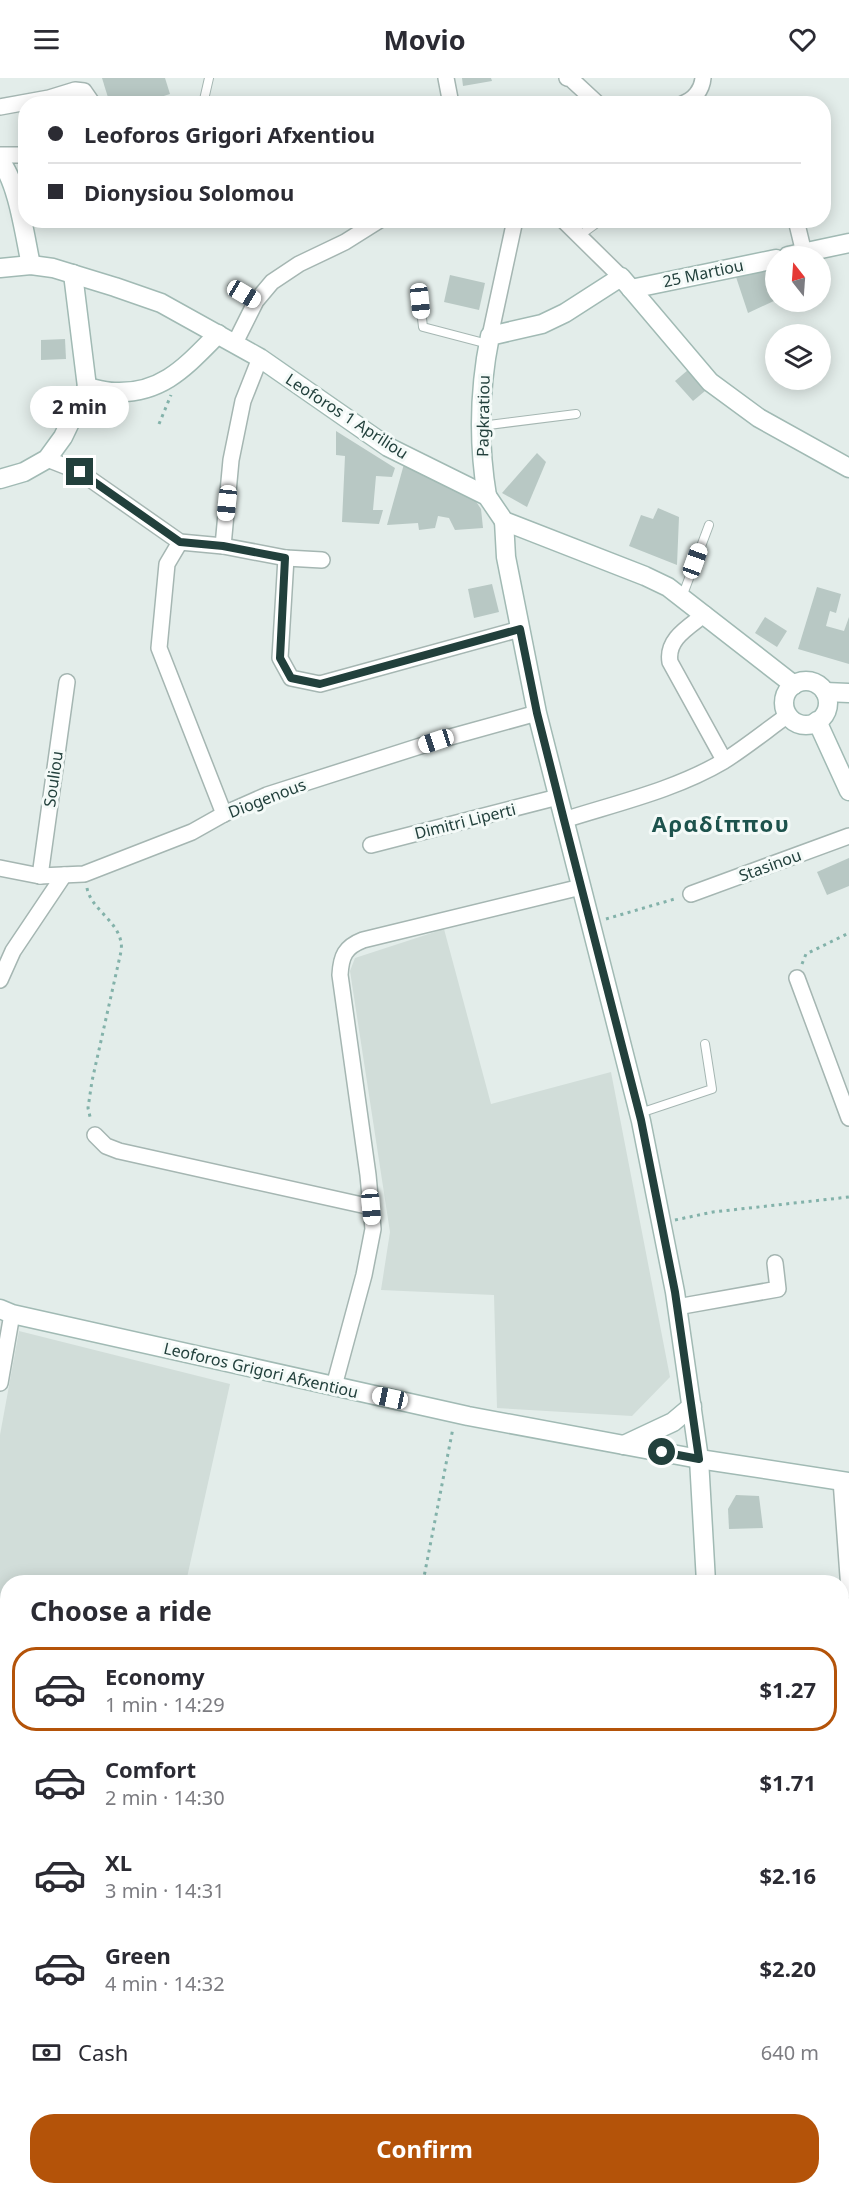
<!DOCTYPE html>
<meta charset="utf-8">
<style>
:root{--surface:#fff;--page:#f2f2f3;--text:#2b2b33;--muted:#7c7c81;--line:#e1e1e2;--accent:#b45309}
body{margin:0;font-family:"Noto Sans",sans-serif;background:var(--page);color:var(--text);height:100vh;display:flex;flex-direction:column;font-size:22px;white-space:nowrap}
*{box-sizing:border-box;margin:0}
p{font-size:20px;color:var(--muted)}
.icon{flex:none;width:33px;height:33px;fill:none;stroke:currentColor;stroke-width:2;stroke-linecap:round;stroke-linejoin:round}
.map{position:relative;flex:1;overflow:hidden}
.panel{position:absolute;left:0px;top:1497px;width:849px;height:620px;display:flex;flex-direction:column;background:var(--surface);border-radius:24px 24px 0 0;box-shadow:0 3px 15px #0003}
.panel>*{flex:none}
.top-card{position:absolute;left:18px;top:18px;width:813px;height:132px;border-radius:24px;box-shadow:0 3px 15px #0003;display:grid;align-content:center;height:132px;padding:0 30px;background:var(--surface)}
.needle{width:39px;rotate:343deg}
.fabs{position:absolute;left:765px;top:168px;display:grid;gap:12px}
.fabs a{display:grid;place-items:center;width:66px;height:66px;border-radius:50%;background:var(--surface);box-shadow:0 3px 15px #0003;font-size:30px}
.end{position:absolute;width:27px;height:27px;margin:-14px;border:8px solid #22403c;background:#fff;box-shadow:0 0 0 3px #fff}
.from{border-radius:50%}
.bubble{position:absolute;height:42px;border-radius:21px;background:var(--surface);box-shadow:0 3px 15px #0003;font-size:20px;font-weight:700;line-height:42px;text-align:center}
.car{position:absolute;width:18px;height:36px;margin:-18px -9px;border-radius:8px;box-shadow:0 0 4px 2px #0007;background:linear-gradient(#fff 24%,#345 0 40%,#fff 0 76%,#345 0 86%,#fff 0)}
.top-card b{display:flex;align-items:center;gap:21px;height:57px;font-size:22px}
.top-card b+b{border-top:2px solid var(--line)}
.top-card i{width:15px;height:15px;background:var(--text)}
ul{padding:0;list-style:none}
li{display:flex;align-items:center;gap:18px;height:84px;margin:0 12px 9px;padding:0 18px;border:3px solid transparent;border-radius:24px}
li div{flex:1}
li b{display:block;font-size:22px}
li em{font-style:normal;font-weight:700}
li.current{border-color:var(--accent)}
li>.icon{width:54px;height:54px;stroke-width:1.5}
h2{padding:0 30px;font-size:27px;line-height:72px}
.pay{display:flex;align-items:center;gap:15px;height:66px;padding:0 30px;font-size:22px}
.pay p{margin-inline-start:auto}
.cta{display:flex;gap:12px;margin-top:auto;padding:12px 30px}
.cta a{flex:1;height:69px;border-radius:24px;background:var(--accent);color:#fff;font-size:24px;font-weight:700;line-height:69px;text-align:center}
header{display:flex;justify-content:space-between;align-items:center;height:78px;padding:0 30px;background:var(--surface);font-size:27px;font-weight:700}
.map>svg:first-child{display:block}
.built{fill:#d1ddd9}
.building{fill:#b8c8c4}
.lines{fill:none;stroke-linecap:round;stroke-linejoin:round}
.lane-casing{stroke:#a5b6b2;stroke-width:10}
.street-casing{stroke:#a5b6b2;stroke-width:18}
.secondary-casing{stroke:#a1bab4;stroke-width:21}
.path{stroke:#83b2aa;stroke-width:3;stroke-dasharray:3 4.5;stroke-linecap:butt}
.lane{stroke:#fff;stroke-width:8}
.street{stroke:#fff;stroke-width:15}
.secondary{stroke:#fff;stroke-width:18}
.route{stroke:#22403c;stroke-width:8}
.labels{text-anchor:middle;stroke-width:6;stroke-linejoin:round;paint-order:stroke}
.street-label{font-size:16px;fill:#22403c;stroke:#f4faf8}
.district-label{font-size:22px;font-weight:bold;letter-spacing:1.5px;fill:#1d534d;stroke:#f4faf8}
</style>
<header><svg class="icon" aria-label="menu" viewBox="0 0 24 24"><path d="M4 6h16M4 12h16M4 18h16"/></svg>Movio<svg class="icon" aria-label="heart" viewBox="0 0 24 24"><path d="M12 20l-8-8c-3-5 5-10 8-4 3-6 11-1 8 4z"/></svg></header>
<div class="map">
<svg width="849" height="2116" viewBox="0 0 849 2116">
<rect width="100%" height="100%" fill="#e3edea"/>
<g class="built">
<path d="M444,851L491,1026L611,994L670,1299L632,1338L497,1330L494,1217L381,1212L390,1154L350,893L355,880Z"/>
<path d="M19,1253L230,1306L186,1504H8L7,1620L0,1618V1357Z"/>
</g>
<g class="building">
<path d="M102,0H165L170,16L139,26H110Z"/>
<path d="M462,0H491L492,3L463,8Z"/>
<path d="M771,190L774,199L776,198V222L748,235L736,199Z"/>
<path d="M450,197L485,205L479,232L444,224Z"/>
<path d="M65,261L66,281L41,282V262Z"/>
<path d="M688,292L705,313L693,323L675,303Z"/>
<path d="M336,353L395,390L392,399L376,398L373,432H383L379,446L342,444L345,378L336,377Z"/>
<path d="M537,375L546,384L527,429L502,415Z"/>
<path d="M404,386L475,422L481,431L483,450L455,452L449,440L438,438L435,450L419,452L418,445L387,447Z"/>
<path d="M658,430L679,439L677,487L629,468L641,437L653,441Z"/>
<path d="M492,506L499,534L474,540L468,511Z"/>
<path d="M817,509L841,516L836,535L830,533L826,548L844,553L849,539V586L798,571Z"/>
<path d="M765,539L787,553L777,569L755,555Z"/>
<path d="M849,780V808L827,817L817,794Z"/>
<path d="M736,1417L759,1418L763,1450L729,1451L728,1431Z"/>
</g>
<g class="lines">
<g class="lane-casing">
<g id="lane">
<path d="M203,26L209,0"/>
<path d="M579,158L601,142"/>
<path d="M232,209L256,223"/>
<path d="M420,223L423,249L488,266"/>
<path d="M481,348L576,336"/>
<path d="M682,519L709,447"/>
<path d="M640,1035L712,1011L705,966"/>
<path d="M0,1720L8,1721"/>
</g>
</g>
<g class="street-casing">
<g id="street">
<path d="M446,0L451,26"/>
<path d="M567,0L571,1L598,26"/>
<path d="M682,26C694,22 702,12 703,0"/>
<path d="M0,29L49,20L75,12L84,13L93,26"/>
<path d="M0,77H26"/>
<path d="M563,142L621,199"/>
<path d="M796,142L804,175"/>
<path d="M490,258L515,142"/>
<path d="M235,265L256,223L272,204L299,186L345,164L380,142"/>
<path d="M47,381L80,394L180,464L223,468L286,480L322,482"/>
<path d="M180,464L167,486L159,570L224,736"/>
<path d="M223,468L231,382L243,323L260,280"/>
<path d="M286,480L280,580L291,600L320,606L520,551"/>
<path d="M705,536C689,549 666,561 670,584L724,682"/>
<path d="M564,742C617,725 675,712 724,683C746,669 767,652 788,637"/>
<path d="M371,767L558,719"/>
<path d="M0,790L40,798L84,796L192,754L224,736L267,717L436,663L537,635"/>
<path d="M40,798L67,604"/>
<path d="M691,816L849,758"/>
<path d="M797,900L849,1040"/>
<path d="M0,902L13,873L64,797"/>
<path d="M95,1057L106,1068L119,1073L371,1129"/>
<path d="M677,1229L778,1211L775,1185"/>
<path d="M0,1305L12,1236"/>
<path d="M334,1308L364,1197L373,1151L368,1097L340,897C341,878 345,869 363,862L581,809"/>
<path d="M841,1402L849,1512"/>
<path d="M0,1900L8,1901"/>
<path d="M842,1993L849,1990"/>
<path d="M0,2048L8,2050"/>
<path d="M266,2109L292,2116"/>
<path d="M157,2116L158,2109"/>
<path d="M352,2116L354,2109"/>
</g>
</g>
<g class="secondary-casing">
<g id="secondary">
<path d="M0,83C18,104 25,160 31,187"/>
<path d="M788,178L849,165"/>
<path d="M0,190L31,187L53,190L115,209L161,225L260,280L388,369L487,418L504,443L645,498L668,509L794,607"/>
<path d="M631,211L776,181"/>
<path d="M87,309C96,311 106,314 115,314C163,316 187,287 218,256"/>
<path d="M0,401L24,394L47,381L63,359L87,309L73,196"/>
<path d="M487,418C478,364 479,312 490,258L542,246L565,235L621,199L710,304L759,340L849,390"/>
<path d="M504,443L506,479L537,635L641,1043L675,1214L699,1381L706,1504"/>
<circle cx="806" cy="625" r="22"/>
<path d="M825,614L849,615"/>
<path d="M817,643L849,713"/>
<path d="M0,1231L12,1236L468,1338L699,1381L849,1404"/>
<path d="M624,1367L673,1344L692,1328"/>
<path d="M842,2063L849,2077"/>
<path d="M661,2116L664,2109"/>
</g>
</g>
<g class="path">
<path d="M159,346L171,317"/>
<path d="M87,810C91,831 117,842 121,864C122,868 121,874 120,878L92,1003L88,1030L91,1043"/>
<path d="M606,841L678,820"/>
<path d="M802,886L806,876L849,855"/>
<path d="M675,1142L713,1134L849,1119"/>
<path d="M423,1504L453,1350"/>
</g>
<use href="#lane" class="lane"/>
<use href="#street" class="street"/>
<use href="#secondary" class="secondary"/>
</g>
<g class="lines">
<path class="route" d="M80,394L180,464L223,468L285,480L280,580L291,600L320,606L520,551L537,635L564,742L641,1042L675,1214L699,1381L662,1374"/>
</g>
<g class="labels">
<g class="street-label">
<text transform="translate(703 195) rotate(-12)" y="6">25 Martiou</text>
<text transform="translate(347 338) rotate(33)" y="6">Leoforos 1 Apriliou</text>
<text transform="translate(483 338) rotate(-89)" y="6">Pagkratiou</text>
<text transform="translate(53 701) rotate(-82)" y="6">Souliou</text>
<text transform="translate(267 720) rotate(-21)" y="6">Diogenous</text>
<text transform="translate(465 743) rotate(-14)" y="6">Dimitri Liperti</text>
<text transform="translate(770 787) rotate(-20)" y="6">Stasinou</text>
<text transform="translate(261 1292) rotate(13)" y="6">Leoforos Grigori Afxentiou</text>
</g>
<g class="district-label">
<text x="721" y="754">Αραδίππου</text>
</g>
</g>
</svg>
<div class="fabs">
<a><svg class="needle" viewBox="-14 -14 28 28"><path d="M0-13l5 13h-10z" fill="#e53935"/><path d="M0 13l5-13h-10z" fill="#7c7c81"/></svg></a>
<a><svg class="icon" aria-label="layers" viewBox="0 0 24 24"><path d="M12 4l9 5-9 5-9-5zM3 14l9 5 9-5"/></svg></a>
</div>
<i class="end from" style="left:662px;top:1374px"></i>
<i class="end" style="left:80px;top:394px"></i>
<div class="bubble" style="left:30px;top:308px;width:99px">2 min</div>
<i class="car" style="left:244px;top:216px;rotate:121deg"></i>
<i class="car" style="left:420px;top:223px;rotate:174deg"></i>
<i class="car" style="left:227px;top:425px;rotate:186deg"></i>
<i class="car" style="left:695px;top:483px;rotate:20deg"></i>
<i class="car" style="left:436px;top:663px;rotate:252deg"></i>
<i class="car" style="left:371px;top:1129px;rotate:175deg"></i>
<i class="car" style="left:390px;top:1320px;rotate:282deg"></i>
<div class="top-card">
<b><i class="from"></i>Leoforos Grigori Afxentiou</b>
<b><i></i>Dionysiou Solomou</b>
</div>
<section class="panel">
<h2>Choose a ride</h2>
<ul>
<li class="current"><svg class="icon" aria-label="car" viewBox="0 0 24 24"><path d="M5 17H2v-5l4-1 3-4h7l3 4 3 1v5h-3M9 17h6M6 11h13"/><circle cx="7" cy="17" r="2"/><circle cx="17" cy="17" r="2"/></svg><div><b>Economy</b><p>1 min · 14:29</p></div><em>$1.27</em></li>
<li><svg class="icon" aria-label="car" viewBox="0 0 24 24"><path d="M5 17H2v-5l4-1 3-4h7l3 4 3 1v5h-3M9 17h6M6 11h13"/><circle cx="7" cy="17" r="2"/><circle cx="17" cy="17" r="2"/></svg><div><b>Comfort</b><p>2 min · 14:30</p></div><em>$1.71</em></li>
<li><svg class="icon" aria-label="car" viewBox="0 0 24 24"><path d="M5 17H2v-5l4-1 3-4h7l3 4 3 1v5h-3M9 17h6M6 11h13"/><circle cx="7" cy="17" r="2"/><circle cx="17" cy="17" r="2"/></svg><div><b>XL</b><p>3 min · 14:31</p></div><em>$2.16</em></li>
<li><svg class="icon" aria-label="car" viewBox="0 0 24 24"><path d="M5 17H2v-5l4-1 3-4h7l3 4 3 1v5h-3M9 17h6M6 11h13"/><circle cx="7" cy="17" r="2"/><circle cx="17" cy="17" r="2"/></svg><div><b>Green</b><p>4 min · 14:32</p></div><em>$2.20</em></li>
</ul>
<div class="pay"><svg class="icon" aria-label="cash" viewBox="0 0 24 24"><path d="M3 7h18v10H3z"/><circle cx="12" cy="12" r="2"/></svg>Cash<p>640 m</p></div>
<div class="cta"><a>Confirm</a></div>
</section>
</div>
